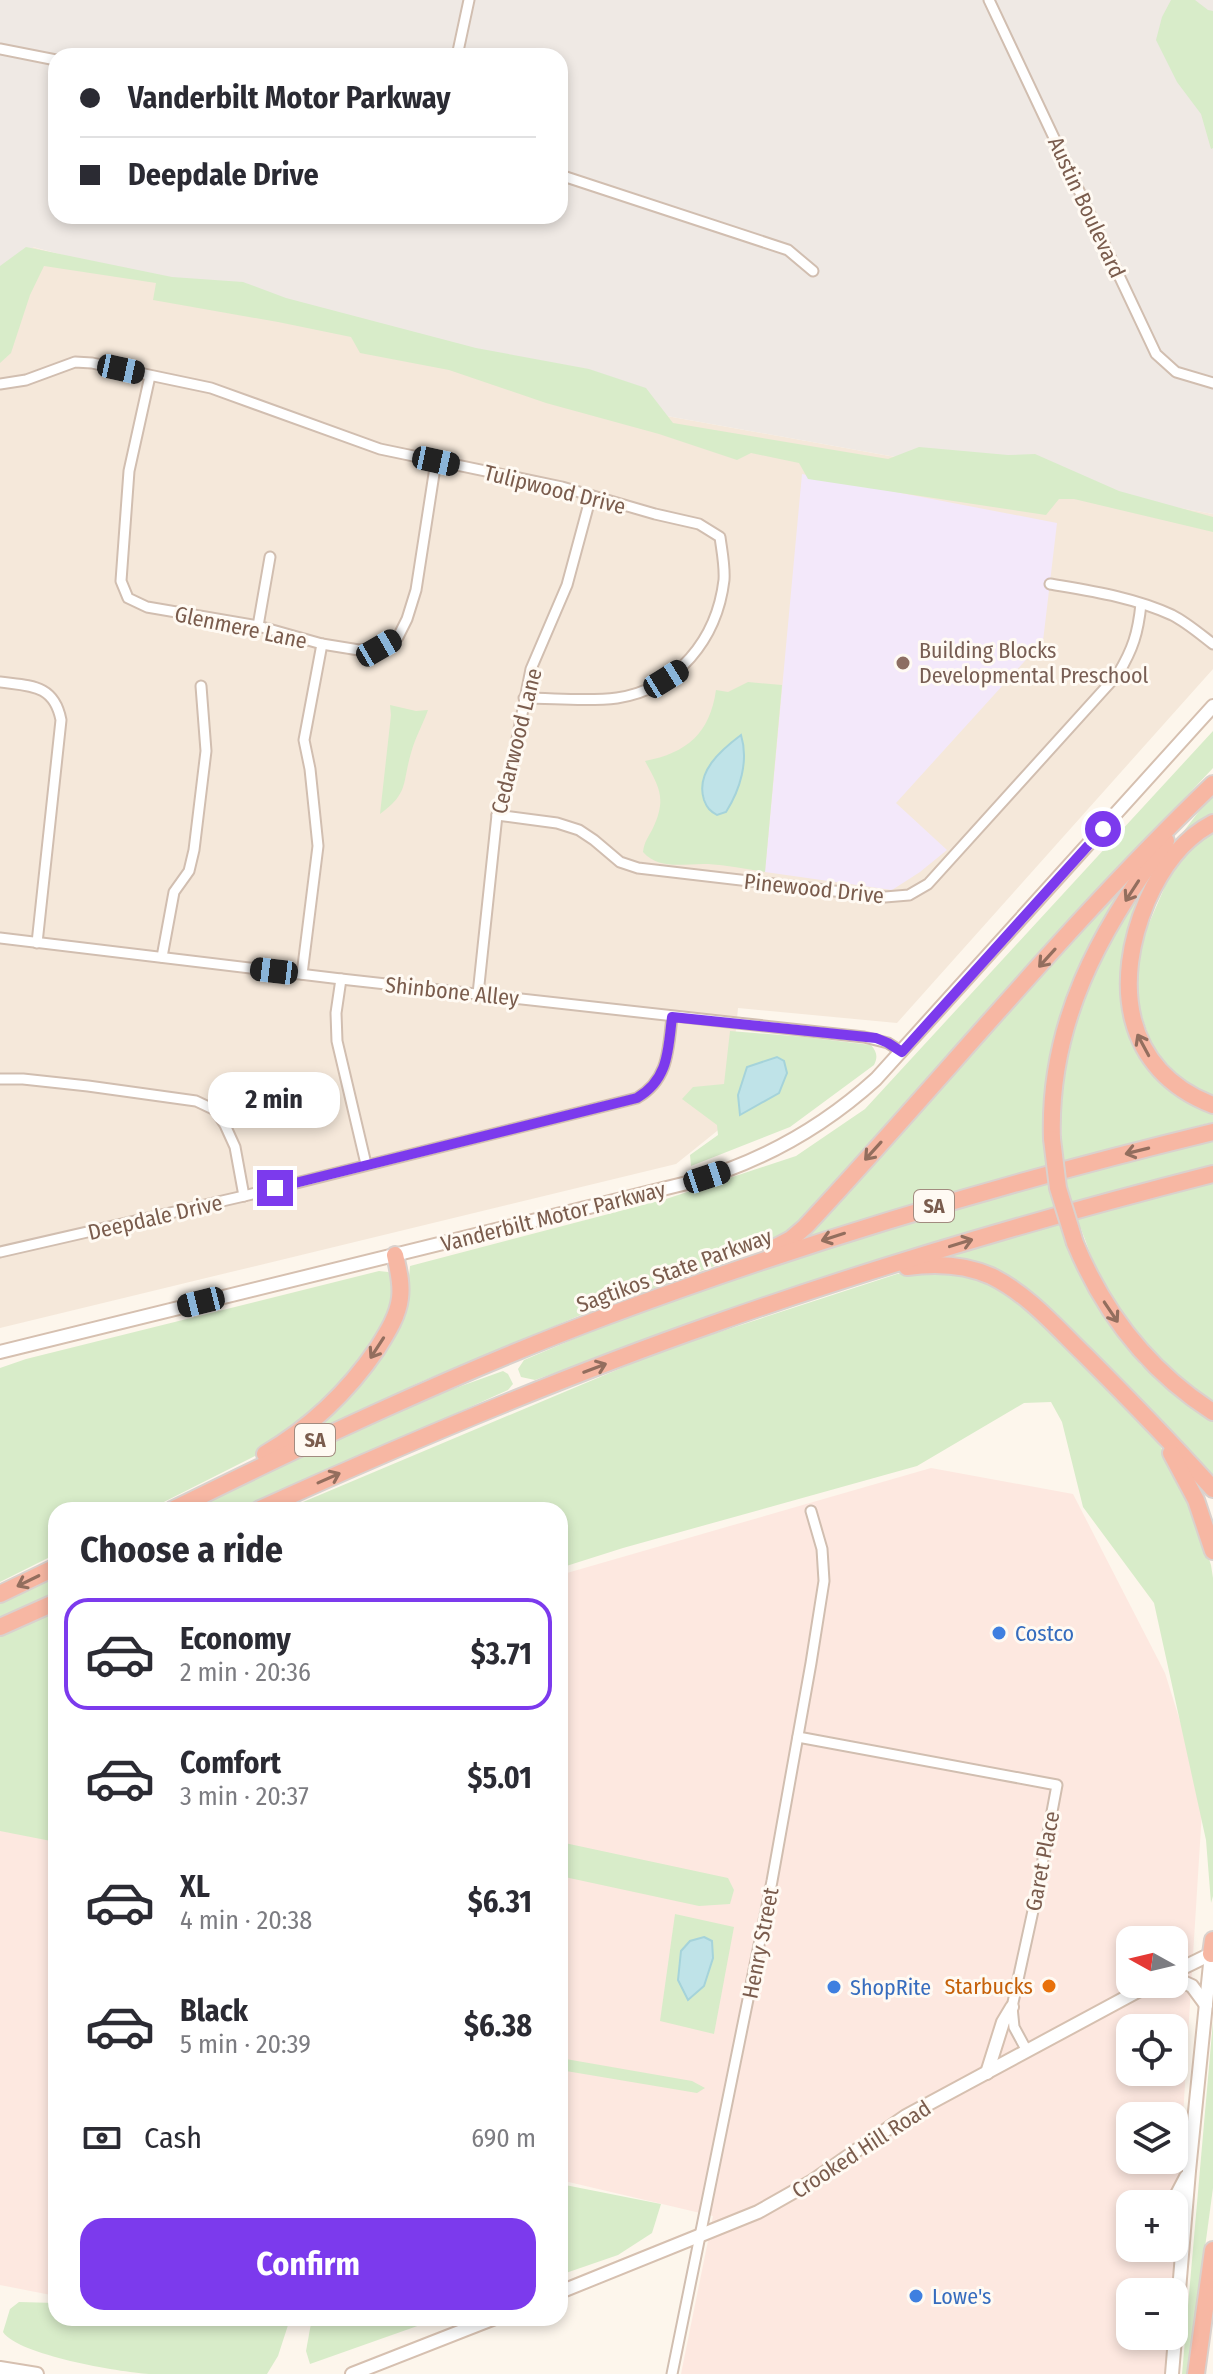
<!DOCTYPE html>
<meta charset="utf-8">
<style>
:root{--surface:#fff;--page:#f2f2f3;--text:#2b2b33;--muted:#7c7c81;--line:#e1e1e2;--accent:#7c3aed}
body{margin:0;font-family:"Fira Sans Condensed",sans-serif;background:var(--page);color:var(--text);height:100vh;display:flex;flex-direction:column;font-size:30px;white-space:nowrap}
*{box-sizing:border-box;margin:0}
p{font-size:26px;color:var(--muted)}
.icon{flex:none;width:44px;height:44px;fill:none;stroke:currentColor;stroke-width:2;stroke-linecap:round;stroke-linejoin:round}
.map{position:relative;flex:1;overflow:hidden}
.sheet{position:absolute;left:48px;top:1502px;width:520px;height:824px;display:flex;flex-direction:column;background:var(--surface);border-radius:24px;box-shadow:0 4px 12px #0003}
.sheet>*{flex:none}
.guide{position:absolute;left:48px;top:48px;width:520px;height:176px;border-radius:24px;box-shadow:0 4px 12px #0003;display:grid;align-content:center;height:176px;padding:0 32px;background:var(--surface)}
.needle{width:52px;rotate:278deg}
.fabs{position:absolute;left:1116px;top:1926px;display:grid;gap:16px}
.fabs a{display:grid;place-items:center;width:72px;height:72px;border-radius:16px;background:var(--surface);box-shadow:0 4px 12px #0003;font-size:40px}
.end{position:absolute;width:36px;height:36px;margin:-18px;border:10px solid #7c3aed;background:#fff;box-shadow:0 0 0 4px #fff}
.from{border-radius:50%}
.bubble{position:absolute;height:56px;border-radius:24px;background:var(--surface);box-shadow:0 4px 12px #0003;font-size:26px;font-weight:700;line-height:56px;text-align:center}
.car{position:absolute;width:24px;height:48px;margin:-24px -12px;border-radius:10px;box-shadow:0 0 6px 2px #0007;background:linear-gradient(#222 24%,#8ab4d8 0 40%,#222 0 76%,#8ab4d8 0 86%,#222 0)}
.guide b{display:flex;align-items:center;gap:28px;height:76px;font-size:30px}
.guide b+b{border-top:2px solid var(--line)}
.guide i{width:20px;height:20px;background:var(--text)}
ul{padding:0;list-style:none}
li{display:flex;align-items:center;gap:24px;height:112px;margin:0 16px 12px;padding:0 16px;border:4px solid transparent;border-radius:24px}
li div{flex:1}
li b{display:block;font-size:30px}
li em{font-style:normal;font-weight:700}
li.on{border-color:var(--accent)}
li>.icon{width:72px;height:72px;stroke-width:1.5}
h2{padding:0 32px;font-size:36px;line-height:96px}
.pay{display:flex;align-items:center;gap:20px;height:88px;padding:0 32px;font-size:30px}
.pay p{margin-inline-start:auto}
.action{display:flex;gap:16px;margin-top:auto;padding:16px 32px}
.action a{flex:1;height:92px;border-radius:24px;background:var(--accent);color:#fff;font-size:32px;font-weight:700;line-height:92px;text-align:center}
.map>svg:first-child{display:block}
.residential{fill:#f5e8da}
.commercial{fill:#fde8e0;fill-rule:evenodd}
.industrial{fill:#efe9e4;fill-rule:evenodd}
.education{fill:#f3e8fa}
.green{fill:#d8ecc9}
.water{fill:#bfe3e8;stroke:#a5d3da;stroke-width:2}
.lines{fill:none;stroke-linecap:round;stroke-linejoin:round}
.street-casing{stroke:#d1beb0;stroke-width:13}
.secondary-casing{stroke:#d6c0b0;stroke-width:16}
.highway-casing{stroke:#dad1cd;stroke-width:20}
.street{stroke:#fff;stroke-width:9}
.secondary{stroke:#fff;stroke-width:12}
.highway{stroke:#f7b7a3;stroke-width:16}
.highway-bridge-casing{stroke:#dad1cd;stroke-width:20;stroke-linecap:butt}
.highway-bridge{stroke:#f7b7a3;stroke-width:16}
.oneway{stroke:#936e5e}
.route{stroke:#7c3aed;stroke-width:10}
.education-dot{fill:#8d6e63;stroke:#fffaf3;stroke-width:3}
.shop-dot{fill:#3f7fe0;stroke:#fffaf3;stroke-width:3}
.food-dot{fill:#e8710a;stroke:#fffaf3;stroke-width:3}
.labels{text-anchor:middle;stroke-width:6;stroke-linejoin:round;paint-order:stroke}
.shield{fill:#fffaf3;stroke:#a28b7f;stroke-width:2}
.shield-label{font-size:20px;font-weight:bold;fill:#7a5c4d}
.street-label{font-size:22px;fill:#7a5c4d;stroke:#fffaf3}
.education-label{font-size:22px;fill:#785e54;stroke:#fffaf3;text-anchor:start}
.shop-label{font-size:22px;fill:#366cbe;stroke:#fffaf3;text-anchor:start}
.food-label{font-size:22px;fill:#c56008;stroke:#fffaf3;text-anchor:end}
</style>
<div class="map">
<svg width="1213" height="2374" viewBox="0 0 1213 2374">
<rect width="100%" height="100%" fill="#fdf6ec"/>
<path class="residential" d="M32,247L650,413L1213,514V669L897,1023L738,1008L727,1123L676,1164L0,1328V306Z"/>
<g class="commercial">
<path d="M931,1468L1073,1494L1165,1673L1203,1795L1172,2292H1130V2336H1169L1167,2374H681L713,2216L560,2180V1575ZM1130,1940H1174V1984H1130ZM1130,2028H1174V2072H1130ZM1130,2116H1174V2160H1130ZM1130,2204H1174V2248H1130Z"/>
<path d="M0,1818L56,1829V2296L0,2285Z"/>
</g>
<path class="industrial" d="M0,0H1213V514L650,413L33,247L0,306ZM56,56H560V216H56Z"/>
<path class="education" d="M802,474L1057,523L1043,641L896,803L947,850L920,872L892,890L765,872Z"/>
<g class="green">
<path d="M1171,0H1195L1208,10L1213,11V148L1211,149L1201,114L1177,82L1156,40L1162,17Z"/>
<path d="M26,247L172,277L243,282L286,298L476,348L589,369L646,388L673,423L888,459L919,447L1008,455L1035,454L1119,491L1213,517V532L1074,499H1059L1046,515L808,479L799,463L751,453L737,460L659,434L546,403L449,370L360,353L351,337L278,322L153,300L156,283L44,266L30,295L11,353L0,363V266Z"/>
<path d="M748,682L782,685L765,872C746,869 727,865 708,864C685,863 660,871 643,852C644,842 649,836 653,828C667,798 659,787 645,761C687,753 710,733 716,690L728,692Z"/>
<path d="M390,705L416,711L428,710C423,724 415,738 411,753C402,784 409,793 380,814L391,715Z"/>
<path d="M1213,731V768L1098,891L795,1229L758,1250L581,1315L418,1383L290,1446L406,1305L410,1266L666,1199L796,1156L865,1109Z"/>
<path d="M1213,793V816L1173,849L1129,937L1140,1051L1213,1106V1122C1071,1158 930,1198 790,1244L1082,926L1122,890C1075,975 1040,1037 1046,1137L1062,1136L1060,1113L1063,1066L1077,1008L1124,916L1167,853Z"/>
<path d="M1213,832V1098L1183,1082L1152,1047L1135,995L1139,946L1170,875L1196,842Z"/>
<path d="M730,1031L805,1037L871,1045C877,1052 878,1057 874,1065L790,1127L691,1166L690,1155L718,1135L717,1125L682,1099L693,1087L724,1084Z"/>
<path d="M1213,1139V1169C1158,1182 1102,1193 1048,1209C874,1258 705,1320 535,1380L521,1377L518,1369L524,1360L680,1294L968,1201Z"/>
<path d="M1213,1183V1401C1165,1369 1125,1328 1099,1275C1092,1260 1087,1244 1081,1229L1065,1234L1086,1288L1141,1365L1213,1420V1478L1175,1435L1087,1347L1015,1282L947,1258L954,1252L1135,1199Z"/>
<path d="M935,1269L969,1275L1009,1293L1082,1357L1150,1430L1185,1486L1211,1565L1213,1578V1896L1211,1903L1206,1840L1154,1603L1083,1507L1062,1422L1051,1402L1024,1403L917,1466L623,1548L560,1568V1510H284L664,1350L897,1274Z"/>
<path d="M379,1271L388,1272L394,1276L393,1312L364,1362L295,1430L257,1455L148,1510H56V1554L0,1582V1368L26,1359Z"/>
<path d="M503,1371L508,1374L513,1384L508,1390L241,1510H184L400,1408Z"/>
<path d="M56,1575V1595L0,1620V1602Z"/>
<path d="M56,1611V1842L0,1831V1637Z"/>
<path d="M560,1842L728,1878L734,1890L730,1904L699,1906L560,1876Z"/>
<path d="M675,1914L734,1927L714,2034L660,2021Z"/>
<path d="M1213,2021V2188L1188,2374H1182Z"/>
<path d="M560,2058L692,2081L705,2088L697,2093L560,2070Z"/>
<path d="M560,2184L661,2204L652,2233L618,2255L560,2275Z"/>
<path d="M19,2302L56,2303V2318L290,2319L278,2356L267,2374C228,2374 188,2374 149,2374C119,2372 18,2355 3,2332L10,2309Z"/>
<path d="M312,2318H440L310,2364L306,2351Z"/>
</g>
<g class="water">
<path d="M741,735C749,761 740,790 726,812L717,815C710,811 707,808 704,800C695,772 721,750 741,735Z"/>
<path d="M777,1057L784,1061L787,1073L779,1093L740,1115L738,1095L747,1067Z"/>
<path d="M704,1937L712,1941L713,1958L704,1986L688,2000L678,1980L681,1951L690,1941Z"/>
</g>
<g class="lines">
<g class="street-casing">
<g id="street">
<path d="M989,0L1156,354L1176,372L1213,383"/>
<path d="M0,49L56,60"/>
<path d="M457,56L469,0"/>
<path d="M560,175L788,250L813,271"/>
<path d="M150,376L129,471L121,581L128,598L147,607L258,626L322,644L359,650L379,648L398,637L407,619L416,590L436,461"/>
<path d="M0,384L26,380L75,362L92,363L211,388L380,449L562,487L655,514L699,524L720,537C722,552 725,566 724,580C717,639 677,689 617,698C587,702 554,698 524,698"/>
<path d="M1050,584C1091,591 1133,597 1172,615C1186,622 1200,634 1213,644"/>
<path d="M258,626L270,557"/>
<path d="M0,682C30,686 54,684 61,720L37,943"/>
<path d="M497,815L557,823L579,830L594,840L620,862L638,868L885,897L909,895L928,884L1118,674C1133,649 1138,633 1141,604"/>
<path d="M0,938L341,979L864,1037L888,1043L902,1052"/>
<path d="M162,957L174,892L189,871L194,850L206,751L201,686"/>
<path d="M302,974L318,846L310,769L304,740L322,644"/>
<path d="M341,979L336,1013L337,1041L366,1164"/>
<path d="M478,994L497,815L508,784L531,669L567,585L591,496"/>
<path d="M0,1079H23L88,1086L196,1101L215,1110L225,1125L235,1147L244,1196"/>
<path d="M0,1252L244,1196L637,1098C669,1079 668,1050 672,1017"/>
<path d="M798,1737L1057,1785L1036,1897L1012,2007L1014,2027L1027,2051"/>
<path d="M672,2374L772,1881L811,1663L824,1581L822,1549L811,1511"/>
</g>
</g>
<g class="secondary-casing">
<g id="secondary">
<path d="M0,1352L691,1182C761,1162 822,1128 876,1079L1213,706"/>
<path d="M1174,1972L1213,1953"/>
<path d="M1174,1978L1192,1986L1206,2005"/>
<path d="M987,2073L1003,2022L1012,2007"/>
<path d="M1167,2204L1175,2198L1186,2177"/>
<path d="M560,2292L758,2212L811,2182L906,2116L1151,1984"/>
<path d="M0,2368L37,2374"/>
<path d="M352,2374L495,2318"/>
<path d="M1172,2374L1189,2171L1211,1954"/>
</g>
</g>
<g class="highway-casing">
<g id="highway">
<path d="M1213,823C1182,839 1161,869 1147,901C1113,981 1122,1070 1213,1105"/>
<path d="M1052,1139C1048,1024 1099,931 1166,841"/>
<path d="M1075,1243C1104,1313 1149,1371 1213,1412"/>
<path d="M772,1249L791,1239L805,1227C942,1080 1068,923 1213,784"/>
<path d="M907,1267C935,1263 964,1264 991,1276C1028,1294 1056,1327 1085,1355C1129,1399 1172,1443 1213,1489"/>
<path d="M1171,1453L1196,1500L1213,1551"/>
<path d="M265,1454C311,1427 347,1393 377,1349C387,1333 398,1316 400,1298C402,1283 398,1269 395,1255"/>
<path d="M172,1510C314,1440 458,1372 607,1316C805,1242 1007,1182 1213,1132"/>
<path d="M258,1510C408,1442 559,1378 713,1324C877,1266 1044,1217 1213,1174"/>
<path d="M0,1594L56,1567"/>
<path d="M0,1627L56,1602"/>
<path d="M1211,1954L1213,1940"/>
<path d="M1196,2374L1213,2250"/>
</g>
</g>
<use href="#street" class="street"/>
<use href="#secondary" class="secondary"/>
<use href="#highway" class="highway"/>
<g class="highway-bridge-casing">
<path id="highway-bridge" d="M1052,1139L1058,1188L1075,1243"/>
</g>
<use href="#highway-bridge" class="highway-bridge"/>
</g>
<defs><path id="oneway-shaft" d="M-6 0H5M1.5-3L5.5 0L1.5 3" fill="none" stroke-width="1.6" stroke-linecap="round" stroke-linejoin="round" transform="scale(2)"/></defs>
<g class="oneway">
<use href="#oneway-shaft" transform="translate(1132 891) rotate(123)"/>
<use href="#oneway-shaft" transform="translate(1047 958) rotate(132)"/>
<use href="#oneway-shaft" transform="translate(1143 1045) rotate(-118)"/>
<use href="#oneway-shaft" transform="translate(873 1151) rotate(132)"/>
<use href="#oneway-shaft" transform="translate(1137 1151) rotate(166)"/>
<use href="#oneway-shaft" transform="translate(833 1237) rotate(162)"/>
<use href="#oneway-shaft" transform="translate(961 1243) rotate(-17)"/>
<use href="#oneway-shaft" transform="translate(1111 1312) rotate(56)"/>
<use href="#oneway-shaft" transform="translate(377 1348) rotate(123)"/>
<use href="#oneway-shaft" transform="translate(595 1368) rotate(-21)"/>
<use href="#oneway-shaft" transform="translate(329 1478) rotate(-24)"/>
<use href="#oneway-shaft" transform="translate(28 1581) rotate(154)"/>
</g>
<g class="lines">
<path class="route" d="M275,1188L637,1098C669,1079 668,1050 672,1017L876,1038L888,1043L902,1052L1103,829"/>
</g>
<circle class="education-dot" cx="903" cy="663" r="8"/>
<g class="shop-dot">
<circle cx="999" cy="1633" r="8"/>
<circle cx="834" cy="1987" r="8"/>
<circle cx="916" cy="2296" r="8"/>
</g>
<circle class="food-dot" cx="1049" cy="1986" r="8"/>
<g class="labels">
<g class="shield">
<rect x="914" y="1190" width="40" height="32" rx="6"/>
<rect x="295" y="1424" width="40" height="32" rx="6"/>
</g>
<g class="shield-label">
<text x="934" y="1213">SA</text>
<text x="315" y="1447">SA</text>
</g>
<g class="street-label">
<text transform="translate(1087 207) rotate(65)" y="8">Austin Boulevard</text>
<text transform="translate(555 489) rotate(14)" y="8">Tulipwood Drive</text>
<text transform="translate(241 627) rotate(12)" y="8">Glenmere Lane</text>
<text transform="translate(516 741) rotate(-76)" y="8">Cedarwood Lane</text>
<text transform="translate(814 888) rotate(6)" y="8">Pinewood Drive</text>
<text transform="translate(452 991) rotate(6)" y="8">Shinbone Alley</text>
<text transform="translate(553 1216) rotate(-14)" y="8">Vanderbilt Motor Parkway</text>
<text transform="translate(155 1217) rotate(-13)" y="8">Deepdale Drive</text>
<text transform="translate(674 1270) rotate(-20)" y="8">Sagtikos State Parkway</text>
<text transform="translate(1042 1861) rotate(-79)" y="8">Garet Place</text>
<text transform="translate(760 1943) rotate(-79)" y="8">Henry Street</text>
<text transform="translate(861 2149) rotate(-33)" y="8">Crooked Hill Road</text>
</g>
<g class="education-label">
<text x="919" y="658">Building Blocks<tspan x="919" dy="25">Developmental Preschool</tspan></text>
</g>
<g class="shop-label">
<text x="1015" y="1641">Costco</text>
<text x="850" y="1995">ShopRite</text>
<text x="932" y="2304">Lowe's</text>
</g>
<g class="food-label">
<text x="1033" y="1994">Starbucks</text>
</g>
</g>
</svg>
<div class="fabs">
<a><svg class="needle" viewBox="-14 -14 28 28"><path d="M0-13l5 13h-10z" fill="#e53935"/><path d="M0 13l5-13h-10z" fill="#7c7c81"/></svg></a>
<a><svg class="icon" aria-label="locate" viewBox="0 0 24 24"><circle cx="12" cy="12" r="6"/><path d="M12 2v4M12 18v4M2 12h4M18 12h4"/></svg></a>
<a><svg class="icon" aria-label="layers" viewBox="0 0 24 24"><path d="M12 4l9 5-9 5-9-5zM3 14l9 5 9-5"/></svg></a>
<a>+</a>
<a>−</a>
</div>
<i class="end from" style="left:1103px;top:829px"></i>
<i class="end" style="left:275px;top:1188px"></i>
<div class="bubble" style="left:208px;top:1072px;width:132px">2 min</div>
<i class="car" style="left:121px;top:369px;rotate:102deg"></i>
<i class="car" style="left:436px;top:461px;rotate:102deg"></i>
<i class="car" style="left:379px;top:648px;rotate:60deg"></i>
<i class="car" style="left:666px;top:679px;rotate:58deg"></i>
<i class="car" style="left:274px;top:971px;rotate:277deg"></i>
<i class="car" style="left:707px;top:1177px;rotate:72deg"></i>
<i class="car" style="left:201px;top:1302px;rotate:256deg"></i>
<div class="guide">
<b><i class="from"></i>Vanderbilt Motor Parkway</b>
<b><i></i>Deepdale Drive</b>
</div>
<section class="sheet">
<h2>Choose a ride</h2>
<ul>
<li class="on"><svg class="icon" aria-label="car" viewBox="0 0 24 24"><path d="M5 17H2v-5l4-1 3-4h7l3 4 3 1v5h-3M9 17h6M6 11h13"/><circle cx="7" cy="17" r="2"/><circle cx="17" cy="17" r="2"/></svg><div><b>Economy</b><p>2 min · 20:36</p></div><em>$3.71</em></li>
<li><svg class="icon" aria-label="car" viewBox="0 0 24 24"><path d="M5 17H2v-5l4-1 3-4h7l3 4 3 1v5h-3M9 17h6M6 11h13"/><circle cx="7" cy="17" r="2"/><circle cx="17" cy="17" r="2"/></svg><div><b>Comfort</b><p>3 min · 20:37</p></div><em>$5.01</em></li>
<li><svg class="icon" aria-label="car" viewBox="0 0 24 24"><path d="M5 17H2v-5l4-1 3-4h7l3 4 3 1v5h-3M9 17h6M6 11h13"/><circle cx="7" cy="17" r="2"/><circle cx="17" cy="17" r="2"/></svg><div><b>XL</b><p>4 min · 20:38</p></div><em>$6.31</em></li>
<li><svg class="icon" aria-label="car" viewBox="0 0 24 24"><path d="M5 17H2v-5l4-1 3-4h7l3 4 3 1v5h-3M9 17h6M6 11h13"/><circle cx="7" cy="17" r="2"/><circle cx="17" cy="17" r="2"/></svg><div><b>Black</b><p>5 min · 20:39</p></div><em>$6.38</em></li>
</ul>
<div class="pay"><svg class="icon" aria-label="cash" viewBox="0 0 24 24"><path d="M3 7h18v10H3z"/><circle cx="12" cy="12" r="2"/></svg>Cash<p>690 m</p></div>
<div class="action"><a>Confirm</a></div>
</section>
</div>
